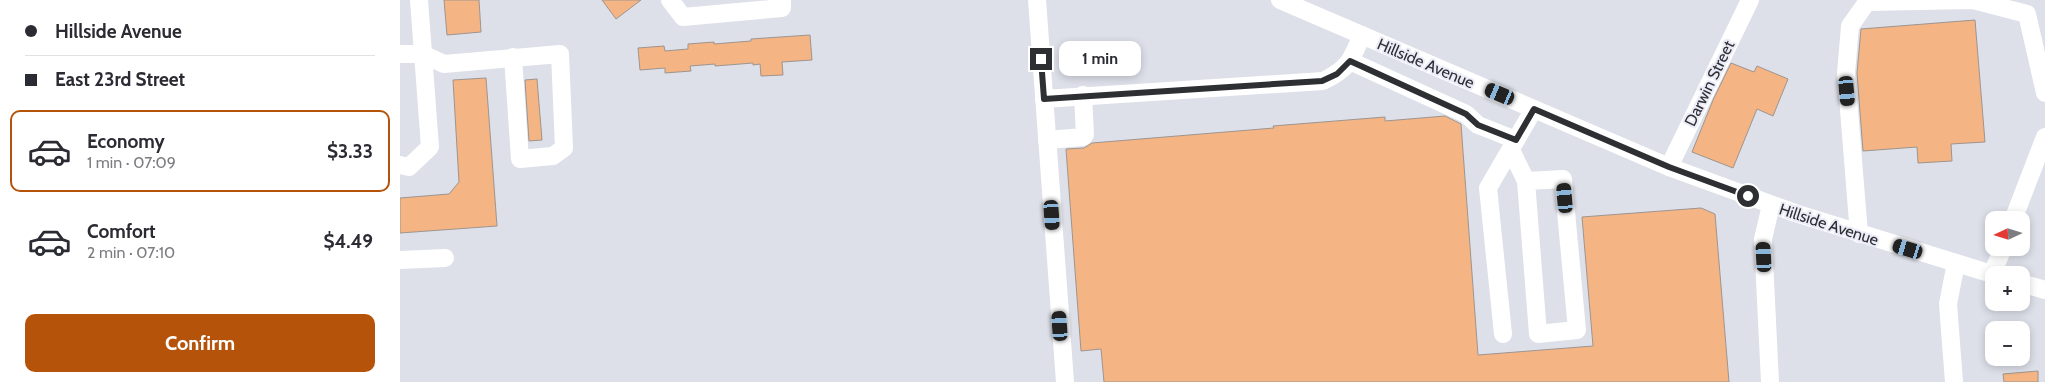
<!DOCTYPE html>
<meta charset="utf-8">
<style>
:root{--surface:#fff;--page:#f7f7f7;--text:#2b2b33;--muted:#7c7c81;--line:#e1e1e2;--accent:#b45309}
body{margin:0;font-family:Cabin,sans-serif;background:var(--page);color:var(--text);height:100vh;display:flex;flex-direction:column;font-size:19px;white-space:nowrap}
*{box-sizing:border-box;margin:0}
p{font-size:16px;color:var(--muted)}
.icon{flex:none;width:28px;height:28px;fill:none;stroke:currentColor;stroke-width:2;stroke-linecap:round;stroke-linejoin:round}
.map{position:relative;flex:1;overflow:hidden}
.drawer{display:flex;flex-direction:column;background:var(--surface);width:400px}
.drawer>*{flex:none}
.guide{display:grid;align-content:center;height:110px;padding:0 25px;background:var(--surface)}
.needle{width:32px;rotate:266deg}
.tools{position:absolute;left:1585px;top:211px;display:grid;gap:10px}
.tools a{display:grid;place-items:center;width:45px;height:45px;border-radius:10px;background:var(--surface);box-shadow:0 2px 8px #0003;font-size:25px}
.end{position:absolute;width:22px;height:22px;margin:-11px;border:6px solid #2e2f33;background:#fff;box-shadow:0 0 0 2px #fff}
.from{border-radius:50%}
.bubble{position:absolute;height:35px;border-radius:10px;background:var(--surface);box-shadow:0 2px 8px #0003;font-size:16px;font-weight:700;line-height:35px;text-align:center}
.car{position:absolute;width:15px;height:30px;margin:-15px -8px;border-radius:6px;box-shadow:0 0 4px 1px #0007;background:linear-gradient(#222 24%,#8ab4d8 0 40%,#222 0 76%,#8ab4d8 0 86%,#222 0)}
.guide b{display:flex;align-items:center;gap:18px;height:48px;font-size:19px}
.guide b+b{border-top:1px solid var(--line)}
.guide i{width:12px;height:12px;background:var(--text)}
ul{padding:0;list-style:none}
li{display:flex;align-items:center;gap:15px;height:82px;margin:0 10px 8px;padding:0 15px;border:2px solid transparent;border-radius:10px}
li div{flex:1}
li b{display:block;font-size:19px}
li em{font-style:normal;font-weight:700}
li.on{border-color:var(--accent)}
li>.icon{width:45px;height:45px;stroke-width:1.5}
.primary-button{display:flex;gap:10px;margin-top:auto;padding:10px 25px}
.primary-button a{flex:1;height:58px;border-radius:10px;background:var(--accent);color:#fff;font-size:20px;font-weight:700;line-height:58px;text-align:center}
main{display:flex;flex:1;min-height:0}
.map>svg:first-child{display:block}
.building{fill:#f5b483;stroke:#9e958f}
.lines{fill:none;stroke-linecap:round;stroke-linejoin:round}
.minor{stroke:#fff;stroke-width:18}
.route{stroke:#2e2f33;stroke-width:6}
.labels{text-anchor:middle;stroke-width:4;stroke-linejoin:round;paint-order:stroke}
.street-label{font-size:16px;fill:#2e2f33;stroke:#ebecf7}
</style>
<main>
<section class="drawer">
<div class="guide">
<b><i class="from"></i>Hillside Avenue</b>
<b><i></i>East 23rd Street</b>
</div>
<ul>
<li class="on"><svg class="icon" aria-label="car" viewBox="0 0 24 24"><path d="M5 17H2v-5l4-1 3-4h7l3 4 3 1v5h-3M9 17h6M6 11h13"/><circle cx="7" cy="17" r="2"/><circle cx="17" cy="17" r="2"/></svg><div><b>Economy</b><p>1 min · 07:09</p></div><em>$3.33</em></li>
<li><svg class="icon" aria-label="car" viewBox="0 0 24 24"><path d="M5 17H2v-5l4-1 3-4h7l3 4 3 1v5h-3M9 17h6M6 11h13"/><circle cx="7" cy="17" r="2"/><circle cx="17" cy="17" r="2"/></svg><div><b>Comfort</b><p>2 min · 07:10</p></div><em>$4.49</em></li>
</ul>
<div class="primary-button"><a>Confirm</a></div>
</section>
<div class="map">
<svg width="1645" height="382" viewBox="0 0 1645 382">
<rect width="100%" height="100%" fill="#dddfe9"/>
<g class="building">
<path d="M44,0H79L81,32L47,35Z"/>
<path d="M202,0H241L216,19Z"/>
<path d="M1575,20L1585,142L1551,144L1552,161L1518,163L1517,147L1463,151L1457,73L1461,29Z"/>
<path d="M410,35L412,60L382,62L383,75L361,76L360,64L353,65V63L315,66V64L290,66L291,71L265,73V68L240,70L238,48L264,46L265,51L288,49V44L314,42V44L351,41V39Z"/>
<path d="M1331,63L1354,72L1357,66L1388,79L1373,116L1357,109L1333,168L1292,152L1313,100Z"/>
<path d="M86,78L97,226L0,233V198L49,194L59,182L53,80Z"/>
<path d="M137,79L142,140L129,141L125,80Z"/>
<path d="M1045,116L1061,124L1078,355L1193,346L1182,217L1301,208L1315,214L1329,382H704L701,349L681,351L666,149L684,148L692,143L874,128L873,126L985,117V121Z"/>
<path d="M1638,371V382H1604L1603,374Z"/>
</g>
<g class="lines">
<g class="minor">
<path d="M270,0L283,17L382,8V0"/>
<path d="M637,0L665,382"/>
<path d="M880,0L1269,167L1395,213L1595,275"/>
<path d="M0,54H22L44,64L160,54L164,148L153,156L120,159L113,57"/>
<path d="M950,61L1066,114L1078,125L1116,140"/>
<path d="M644,99L923,81C948,69 951,61 962,35"/>
<path d="M647,140L683,137L685,135L683,95"/>
<path d="M1111,150L1126,181L1138,334L1177,330L1163,179L1126,181"/>
<path d="M0,165L9,167L30,147L19,0"/>
<path d="M1269,167L1350,0"/>
<path d="M1613,220L1645,137"/>
<path d="M1459,234L1446,73L1450,26L1467,2L1573,0L1627,14L1645,93"/>
<path d="M0,260L45,258"/>
<path d="M1592,274L1603,248"/>
<path d="M1621,283L1645,290"/>
<path d="M1103,334L1088,188L1134,109"/>
<path d="M1370,382L1363,239L1371,205"/>
<path d="M1554,382L1548,304L1556,263"/>
</g>
</g>
<g class="lines">
<path class="route" d="M641,59L644,99L922,81L937,74L950,61L1066,114L1078,125L1116,140L1134,109L1269,167L1348,196"/>
</g>
<g class="labels">
<g class="street-label">
<text transform="translate(1026 63) rotate(23)" y="6">Hillside Avenue</text>
<text transform="translate(1309 83) rotate(-64)" y="6">Darwin Street</text>
<text transform="translate(1429 224) rotate(18)" y="6">Hillside Avenue</text>
</g>
</g>
</svg>
<div class="tools">
<a><svg class="needle" viewBox="-14 -14 28 28"><path d="M0-13l5 13h-10z" fill="#e53935"/><path d="M0 13l5-13h-10z" fill="#7c7c81"/></svg></a>
<a>+</a>
<a>−</a>
</div>
<i class="end from" style="left:1348px;top:196px"></i>
<i class="end" style="left:641px;top:59px"></i>
<div class="bubble" style="left:659px;top:41px;width:82px">1 min</div>
<i class="car" style="left:1447px;top:91px;rotate:175deg"></i>
<i class="car" style="left:1100px;top:94px;rotate:293deg"></i>
<i class="car" style="left:1165px;top:198px;rotate:355deg"></i>
<i class="car" style="left:652px;top:215px;rotate:176deg"></i>
<i class="car" style="left:1508px;top:249px;rotate:287deg"></i>
<i class="car" style="left:1364px;top:257px;rotate:357deg"></i>
<i class="car" style="left:660px;top:326px;rotate:356deg"></i>
</div>
</main>
